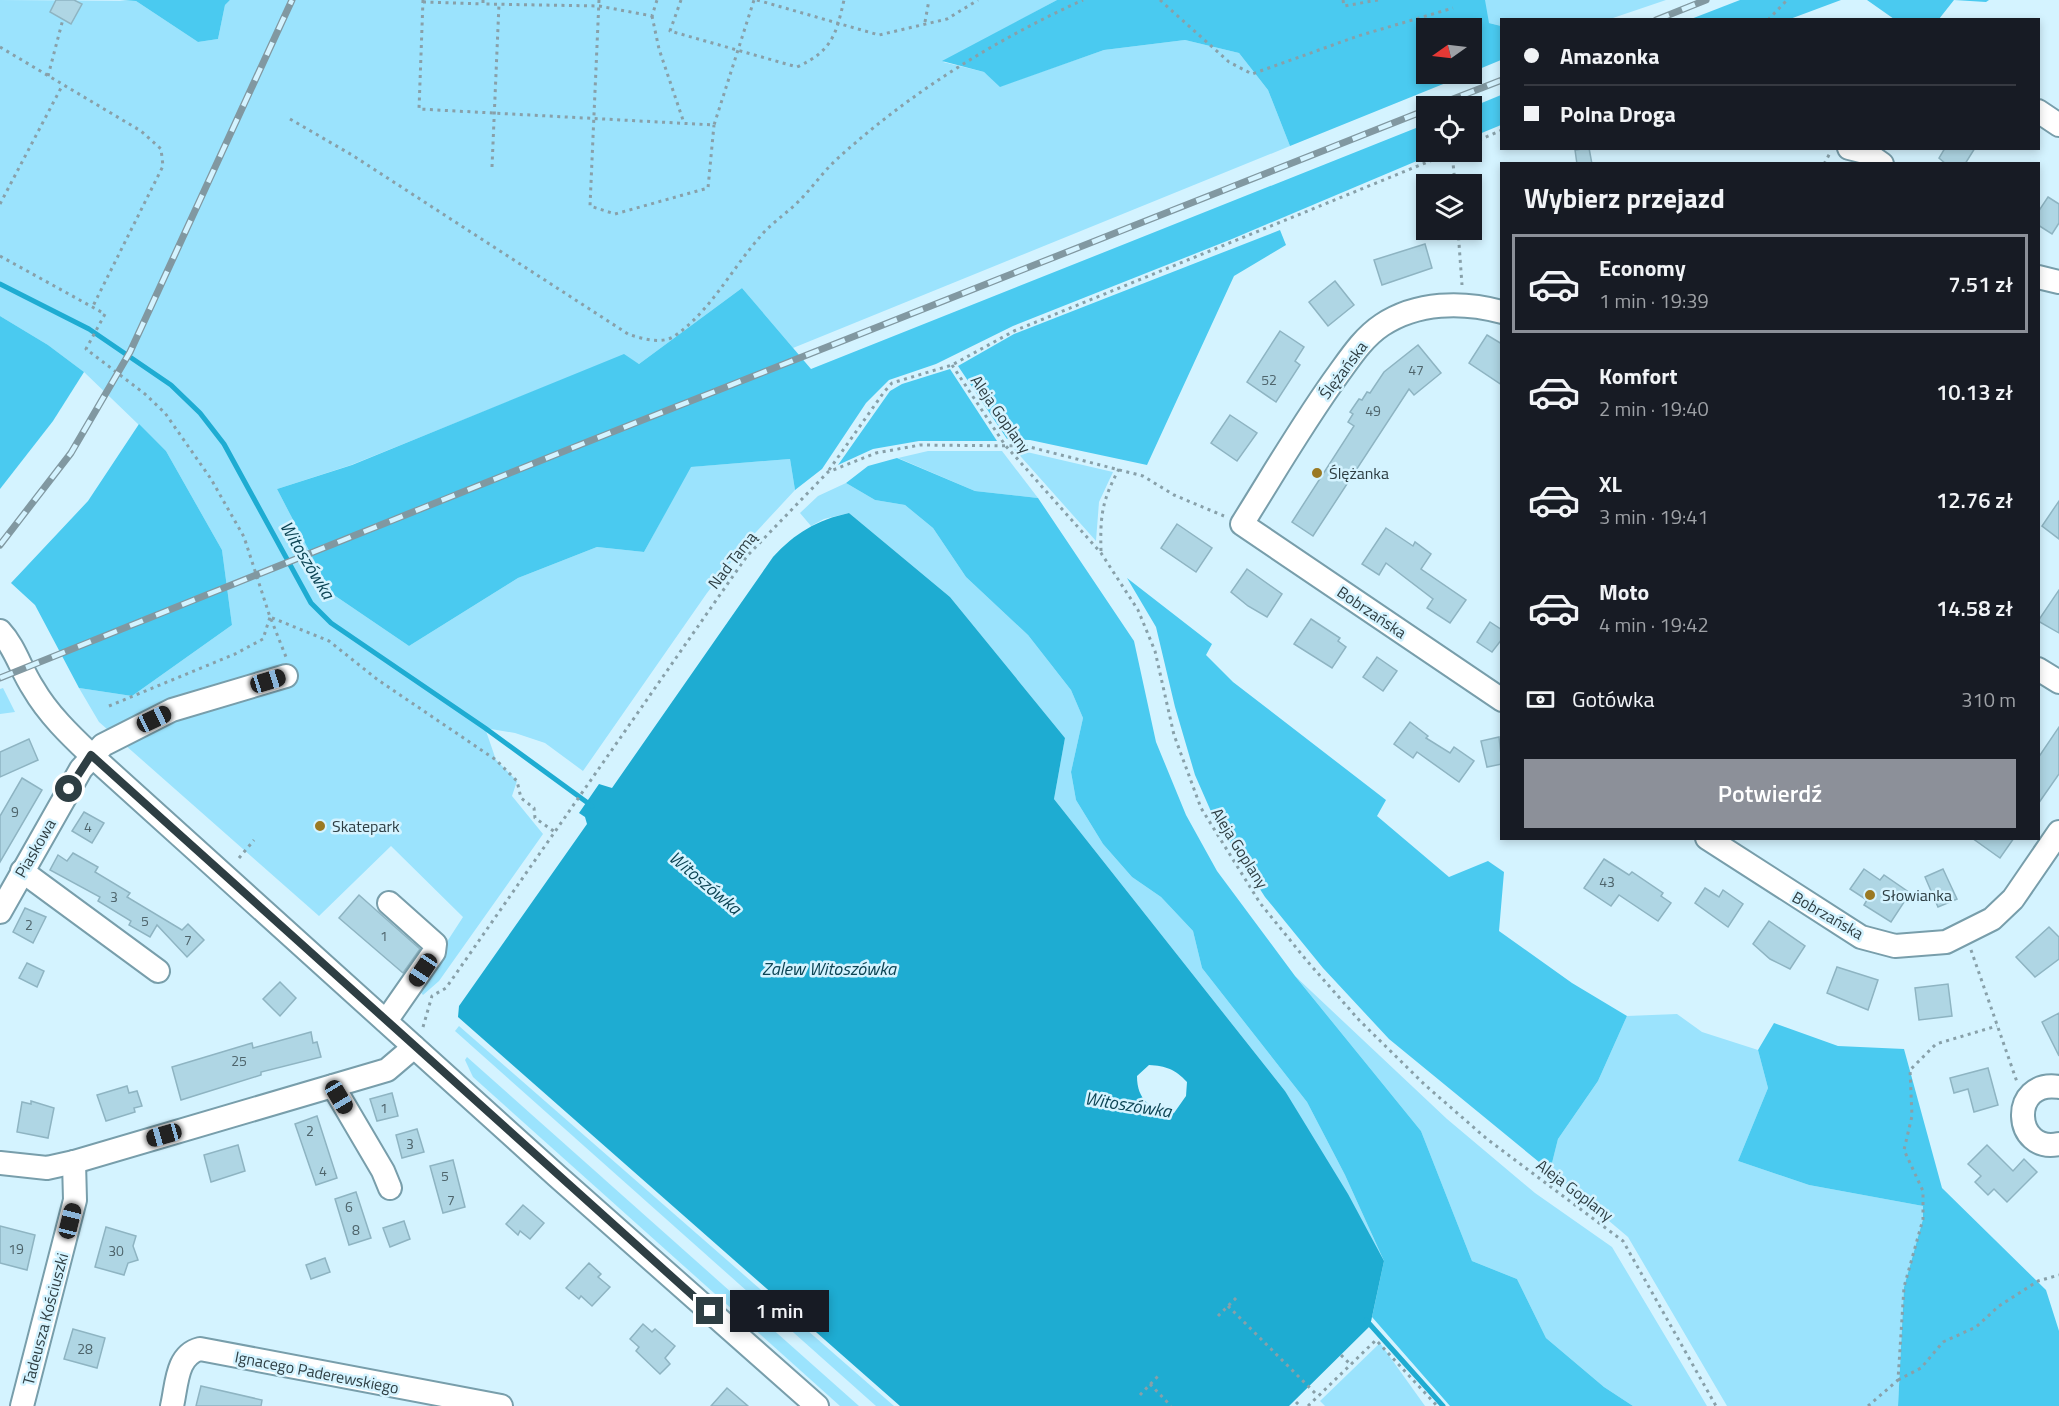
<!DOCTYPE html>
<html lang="pl">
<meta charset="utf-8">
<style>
:root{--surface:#171b24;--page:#20242c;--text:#f1f3f6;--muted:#9ea1a6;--line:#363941;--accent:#8c9099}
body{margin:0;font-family:"Titillium Web",sans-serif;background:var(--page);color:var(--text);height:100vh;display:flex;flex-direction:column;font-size:22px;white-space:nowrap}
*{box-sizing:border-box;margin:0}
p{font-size:20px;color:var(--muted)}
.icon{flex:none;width:33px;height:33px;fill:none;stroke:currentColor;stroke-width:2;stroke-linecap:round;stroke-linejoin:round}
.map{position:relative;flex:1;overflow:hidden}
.drawer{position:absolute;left:1500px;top:162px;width:540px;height:678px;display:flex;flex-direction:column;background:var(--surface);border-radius:0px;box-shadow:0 3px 9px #0003}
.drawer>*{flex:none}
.top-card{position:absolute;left:1500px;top:18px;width:540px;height:132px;border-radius:0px;box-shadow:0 3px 9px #0003;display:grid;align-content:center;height:132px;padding:0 24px;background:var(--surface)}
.needle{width:39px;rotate:256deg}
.buttons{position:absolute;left:1416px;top:18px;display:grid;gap:12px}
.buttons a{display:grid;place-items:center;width:66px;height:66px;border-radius:0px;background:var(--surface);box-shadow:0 3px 9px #0003;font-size:30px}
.end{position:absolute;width:27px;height:27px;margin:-14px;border:8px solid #2e3e43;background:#fff;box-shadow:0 0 0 3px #fff}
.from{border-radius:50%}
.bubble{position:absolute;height:42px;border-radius:0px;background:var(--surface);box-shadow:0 3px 9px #0003;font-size:20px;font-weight:600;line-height:42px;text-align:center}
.car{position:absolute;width:18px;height:36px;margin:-18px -9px;border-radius:8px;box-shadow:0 0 4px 2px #0007;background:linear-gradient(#222 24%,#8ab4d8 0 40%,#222 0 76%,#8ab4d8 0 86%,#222 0)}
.top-card b{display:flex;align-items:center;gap:21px;height:57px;font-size:22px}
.top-card b+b{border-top:2px solid var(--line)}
.top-card i{width:15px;height:15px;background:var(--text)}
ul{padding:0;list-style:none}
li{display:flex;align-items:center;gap:18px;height:99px;margin:0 12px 9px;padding:0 12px;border:3px solid transparent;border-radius:0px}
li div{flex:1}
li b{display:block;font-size:22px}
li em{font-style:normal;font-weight:600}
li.active{border-color:var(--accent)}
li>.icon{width:54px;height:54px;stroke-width:1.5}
h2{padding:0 24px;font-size:27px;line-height:72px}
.pay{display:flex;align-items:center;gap:15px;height:66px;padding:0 24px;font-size:22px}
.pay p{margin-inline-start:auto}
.button{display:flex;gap:12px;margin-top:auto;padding:12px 24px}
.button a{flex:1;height:69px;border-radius:0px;background:var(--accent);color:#fff;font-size:24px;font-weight:600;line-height:69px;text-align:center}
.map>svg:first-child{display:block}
.green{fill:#9be3fd}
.forest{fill:#4acaf0}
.water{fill:#1eacd2;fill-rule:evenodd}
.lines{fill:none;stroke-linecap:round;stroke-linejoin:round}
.stream{stroke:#1eacd2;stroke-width:5}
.building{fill:#afd6e4;stroke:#8eb4c2;stroke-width:1.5}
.minor-casing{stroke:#789eab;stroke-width:26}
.path{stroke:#88a0a9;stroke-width:3;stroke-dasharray:3 4.5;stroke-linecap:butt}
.minor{stroke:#fff;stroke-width:22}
.rail-casing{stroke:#8198a1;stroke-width:7}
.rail{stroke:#d4f3ff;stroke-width:4.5;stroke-dasharray:14;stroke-linecap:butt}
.route{stroke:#2e3e43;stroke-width:8}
.poi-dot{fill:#9a7923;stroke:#d4f3ff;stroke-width:2}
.labels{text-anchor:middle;stroke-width:5;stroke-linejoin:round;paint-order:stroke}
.number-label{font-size:14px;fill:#4e646b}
.street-label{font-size:16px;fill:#2e3e43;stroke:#d4f3ff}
.poi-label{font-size:16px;fill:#2e3e43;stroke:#d4f3ff;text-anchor:start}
.water-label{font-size:18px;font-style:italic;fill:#0c4454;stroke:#d4f3ff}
</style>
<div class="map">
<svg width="2059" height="1406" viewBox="0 0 2059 1406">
<rect width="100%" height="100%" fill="#d4f3ff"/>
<g class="green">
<path d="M0,0L136,1L198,42L218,39L225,5L230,0H1057L943,62L984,72L1001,86L1104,50L1185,40L1239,53L1268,90L1290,146L793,348L742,288L639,364L624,355L351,465L277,489L331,593L409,646L518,578L597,547L644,552L690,467L790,459L795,490L744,545L707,593L583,771L545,743L515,733L485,728L496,760L517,781L512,796L543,834L439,981L423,995L417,988L463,917L391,846L319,916L99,722L79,688L132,696L232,625L222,550L166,451L84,372L48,345L0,316Z"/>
<path d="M1334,0H1666L1610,19L1502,20L1501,26L1489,23L1472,28H1426Z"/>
<path d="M1014,449L1113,472L1099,502L1096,541Z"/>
<path d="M928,451H1002L1038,498L975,491L898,458Z"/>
<path d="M846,483L875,500L905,505L933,528L966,577L1028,635L1071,690L1083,718L1071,772L1076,800L1103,844L1132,877L1161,897L1193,931L1202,968L1307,1102L1345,1175L1384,1261L1370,1326L1285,1091L1054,799L1065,738L950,597L849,513L824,519L811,526L800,513L818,496Z"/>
<path d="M3,688L15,712L0,714V689Z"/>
<path d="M1295,976L1447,1119L1535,1193L1612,1247L1707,1406H1633L1604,1387L1546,1338L1517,1279L1472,1261L1421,1131Z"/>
<path d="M1677,1014L1702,1032L1758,1050L1768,1088L1738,1161L1809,1185L1923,1206V1219L1904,1287L1898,1406H1727L1628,1237L1550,1171L1558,1139L1598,1081L1627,1016Z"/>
<path d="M459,1026L894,1406H876L455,1031Z"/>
<path d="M467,1057L859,1406H840L473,1077L465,1060Z"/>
<path d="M1380,1343L1425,1406H1325L1320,1401Z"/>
</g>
<g class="forest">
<path d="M120,0H230L225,5L218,39L198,42L136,1Z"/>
<path d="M1057,0H1485L1489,23L1501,26V60L1472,72V28H1426V74H1468L1290,146L1268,90L1239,53L1185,40L1104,50L1000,87L984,72L942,61Z"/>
<path d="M1740,0H1841L1790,19H1691Z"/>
<path d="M1867,0H1989L1986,2L1954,0L1939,19H1894Z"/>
<path d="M1501,95V125L1472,137V107Z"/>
<path d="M1426,124V152H1438L1232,239L1013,326L936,364L889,380L866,403L822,469L795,490L790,459L691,467L644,552L597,547L518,578L409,646L331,593L277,489L352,465L624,354L639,364L742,288L811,369Z"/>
<path d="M1280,230L1286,245L1234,276L1147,465L1030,440L1007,439L958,366L1014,334Z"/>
<path d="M0,316L48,345L84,372L53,421L0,489Z"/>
<path d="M950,369L997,441H919L873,449L838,465L890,391L902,384Z"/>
<path d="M139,424L166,451L222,550L232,625L132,696L79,688L35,605L11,583L88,501Z"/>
<path d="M897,458L975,491L1038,498L1134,641L1156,742L1186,815L1217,871L1295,976L1421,1131L1472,1261L1517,1279L1546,1338L1604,1387L1633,1406H1450L1372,1317L1384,1261L1345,1175L1307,1102L1202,968L1193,931L1161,897L1132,877L1103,844L1076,800L1071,772L1083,718L1071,690L1028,635L966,577L933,528L905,505L875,500L846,483L868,466Z"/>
<path d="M1127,578L1212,644L1206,655L1233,682L1386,800L1377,816L1449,877L1488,861L1504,872L1499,931L1572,983L1627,1016L1598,1081L1558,1139L1550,1171L1389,1039L1323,968L1265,897L1213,816L1195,775L1175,707L1156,627Z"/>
<path d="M1774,1023L1838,1046L1904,1049L1942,1188L2046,1290L2059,1331V1406H1898L1904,1287L1923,1219V1206L1809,1185L1738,1161L1768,1088L1758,1050Z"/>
</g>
<path class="water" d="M849,513L950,597L1065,738L1054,799L1285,1091L1348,1194L1384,1261L1370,1326L1289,1406H900L458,1017L459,1006L587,824L585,817L579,813L599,784L612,788L773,557C795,533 817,520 849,513ZM1149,1065C1166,1066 1175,1069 1187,1082L1186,1096L1174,1113C1151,1109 1137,1101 1137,1076Z"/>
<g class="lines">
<g class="stream">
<path d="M0,284L89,329L171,385L200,413L224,444L311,603L331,623L485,728L592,806"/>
<path d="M1366,1320L1443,1406"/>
</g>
</g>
<g class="building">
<path d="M56,0H74L82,4L71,24L50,12Z"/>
<path d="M1589,148L1592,164H1577L1575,150Z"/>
<path d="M1945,148H1975L1965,164H1946L1939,158Z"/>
<path d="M2048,197L2059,204V223L2052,234L2038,225V212Z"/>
<path d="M1425,244L1432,268L1382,285L1374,260Z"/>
<path d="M1335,281L1354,305L1328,326L1309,302Z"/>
<path d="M1280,331L1304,347L1295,361L1300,365L1276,402L1247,382Z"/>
<path d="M1487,335L1502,344V385L1469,363Z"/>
<path d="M1418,345L1441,373L1414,395L1409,389L1313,536L1292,522L1354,426L1348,422L1353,414L1350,412L1359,399L1362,400L1367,392L1370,393L1384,372Z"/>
<path d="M1230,415L1257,433L1237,461L1211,443Z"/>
<path d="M2059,501V539L2042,526Z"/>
<path d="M1177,524L1212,548L1196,572L1161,548Z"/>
<path d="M1386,528L1413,546L1415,542L1431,554L1421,569L1466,600L1450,623L1427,608L1433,599L1386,563L1379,575L1362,564Z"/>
<path d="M1247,569L1282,594L1267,617L1248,606L1231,592Z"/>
<path d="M2059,590V633L2038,621Z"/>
<path d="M1311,619L1340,638L1338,641L1346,647L1332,668L1294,644Z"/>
<path d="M1490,622L1502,630V639L1492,652L1477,642Z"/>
<path d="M1377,657L1397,671L1383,691L1363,677Z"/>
<path d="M1410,722L1428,736L1426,738L1450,753L1454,747L1474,761L1459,782L1417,752L1413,758L1394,744Z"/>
<path d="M2059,727V774L2038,804V758Z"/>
<path d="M1499,737L1502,764L1487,767L1481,741Z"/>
<path d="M29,739L38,760L0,777V752Z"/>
<path d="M22,778L42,790L0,862V816Z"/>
<path d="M84,812L104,823L92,843L72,831Z"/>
<path d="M1972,838H2014L2000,858Z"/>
<path d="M73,853L98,867L95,872L130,893L127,897L182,930L188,924L204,940L187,957L157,925L150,937L129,925L131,921L98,901L100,897L50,870L58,855L67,861Z"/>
<path d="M1604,859L1629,875L1632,872L1663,893L1661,896L1671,903L1658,921L1619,895L1611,906L1584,888Z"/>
<path d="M1864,869L1880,880L1884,875L1910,893L1891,922L1864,905L1867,900L1850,889Z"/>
<path d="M1943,869L1957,899L1938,907L1925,877Z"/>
<path d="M1705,888L1719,897L1723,890L1743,904L1728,927L1695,903Z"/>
<path d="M359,895L420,949L403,973L339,918Z"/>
<path d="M25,908L46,917L33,943L13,932Z"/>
<path d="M1769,921L1805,946L1790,969L1770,959L1753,944Z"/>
<path d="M2049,927L2059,937V959L2035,977L2016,957Z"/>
<path d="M27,963L44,971L37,987L19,978Z"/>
<path d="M1837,967L1878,980L1868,1010L1827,993Z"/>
<path d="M280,982L296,998L280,1016L263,999Z"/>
<path d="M1948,984L1952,1016L1919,1020L1915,988Z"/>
<path d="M2059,1013V1056L2042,1022Z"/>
<path d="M311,1032L313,1043L317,1042L321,1057L261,1072V1075L181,1100L172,1067L252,1043L253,1048Z"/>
<path d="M1988,1068L1998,1105L1974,1112L1968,1089L1954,1093L1950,1078Z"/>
<path d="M127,1086L129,1093L137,1091L142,1106L134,1108L135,1112L106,1121L97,1095Z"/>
<path d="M392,1093L398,1116L377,1121L370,1099Z"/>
<path d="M31,1101L54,1108L48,1138L17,1132L22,1102L31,1104Z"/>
<path d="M317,1116L337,1178L316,1185L295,1124Z"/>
<path d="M417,1129L424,1152L402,1158L396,1135Z"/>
<path d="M238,1145L245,1171L211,1182L204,1155Z"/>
<path d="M1987,1145L2013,1171L2024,1159L2037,1172L2007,1202L1994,1189L1988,1195L1975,1182L1981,1176L1968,1164Z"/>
<path d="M453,1160L465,1207L443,1213L430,1166Z"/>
<path d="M356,1192L371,1238L349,1245L335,1199Z"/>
<path d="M523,1205L544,1223L530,1239L520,1231L518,1235L506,1224Z"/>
<path d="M404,1221L410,1239L390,1247L383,1228Z"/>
<path d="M0,1226L35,1235L27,1270L0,1263Z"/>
<path d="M106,1227L136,1236L133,1246L138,1260L128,1263L124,1275L95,1267Z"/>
<path d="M325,1258L330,1272L311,1279L306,1265Z"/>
<path d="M589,1263L601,1274L598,1277L610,1287L592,1306L581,1296L579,1299L566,1288Z"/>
<path d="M643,1324L652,1332L655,1329L675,1346L665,1358L670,1364L660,1374L636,1351L639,1347L630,1339Z"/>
<path d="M73,1329L105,1338L97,1368L64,1359Z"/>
<path d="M201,1386L262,1400L261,1406H196Z"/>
<path d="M727,1388L748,1406H711Z"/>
</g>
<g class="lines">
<g class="minor-casing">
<g id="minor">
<path d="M2038,111L2059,125"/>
<path d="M1849,148L1865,152L1882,164"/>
<path d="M2038,277L2059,282"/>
<path d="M1502,312C1462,301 1417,302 1382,325C1364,337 1352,355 1339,373C1304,421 1274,473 1242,524L1502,700"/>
<path d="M0,631C15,647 21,670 33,688C48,714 70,735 91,755L557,1176L817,1406"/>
<path d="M2038,669L2059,682"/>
<path d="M1707,838L1861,937L1895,946L1946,942L1992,919L2013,899L2059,832"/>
<path d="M22,871L158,971"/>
<path d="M0,912L81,769L103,745L172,710L286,676"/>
<path d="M386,1021L434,952L435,944L389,903"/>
<path d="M333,1086L383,1171L390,1188"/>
<path d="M2059,1087C2009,1079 2013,1154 2059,1144"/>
<path d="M0,1163L47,1168L74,1162L387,1070L414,1047"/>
<path d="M22,1406L75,1200L74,1162"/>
<path d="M172,1406C177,1385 176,1355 200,1349L501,1406"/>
</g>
</g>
<g class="path">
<path d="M423,0L419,109L714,125L754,0"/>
<path d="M483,0V4L599,6L652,16L657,0"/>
<path d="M599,0L590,206L615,214L708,188L714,125"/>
<path d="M681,0L670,31L797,67C832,51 836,35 844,0"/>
<path d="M757,0L879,35L947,19L978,0"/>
<path d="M1160,0L1229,62L1252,74L1358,36L1453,8"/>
<path d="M1343,0L1344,6L1378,0"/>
<path d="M423,2L483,4"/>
<path d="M652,16L659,49L684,123"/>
<path d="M1768,20L1787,0"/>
<path d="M925,22L929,0"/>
<path d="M0,47L141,131L161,149L163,166L92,308"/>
<path d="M48,76L63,19"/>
<path d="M290,119L352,155L628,334C643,339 663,345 676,335C711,310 731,270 759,238C770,224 786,214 799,201C812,188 822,173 836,160C908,94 993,41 1083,0"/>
<path d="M1472,143L1502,130"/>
<path d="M1824,164L1830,153"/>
<path d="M492,167L499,4"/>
<path d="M0,204L62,86"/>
<path d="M1458,230L1462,285"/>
<path d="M0,256L105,314L86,349L145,394L165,413L211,479L244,537L270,617L329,641L378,680L496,760L517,781L521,798L534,808L535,818L555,832"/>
<path d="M952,365L1005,445L1101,553L1138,610L1155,651L1174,735L1201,808L1260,903L1307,961L1359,1020L1425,1085L1487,1139L1623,1241L1716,1406"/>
<path d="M829,470L884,392L892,383L952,365L1014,331L1452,152L1455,184"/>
<path d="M1101,551C1100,516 1102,500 1119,469"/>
<path d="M271,619L286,657"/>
<path d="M109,706L235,654L263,639L270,617"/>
<path d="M239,858L254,840"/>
<path d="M1971,950L2017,1082"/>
<path d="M423,1027L432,996L446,988L747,556L828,472L876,453L920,445L1026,446L1143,476L1174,495L1224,516"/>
<path d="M1228,1306L1318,1396"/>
<path d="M1218,1316L1239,1295"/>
<path d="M1341,1355L1350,1364"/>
<path d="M1898,1380L1921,1368L1943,1342L1976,1327L1999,1306L2038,1281L2059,1275"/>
<path d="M1150,1384L1171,1406"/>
<path d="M1140,1395L1160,1374"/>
<path d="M1296,1402L1300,1406"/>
<path d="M1308,1406L1376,1340L1437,1406"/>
<path d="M1868,1406L1898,1380L1904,1287L1923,1219V1191L1904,1150L1912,1116L1910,1070L1936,1044L1997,1026"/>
</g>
<use href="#minor" class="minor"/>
<g class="rail-casing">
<g id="rail">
<path d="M1656,20L1706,0"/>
<path d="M1435,106L1502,80"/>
<path d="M0,545L71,453L130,352L292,0"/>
<path d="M0,678L582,444L1426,110"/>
</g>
</g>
<use href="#rail" class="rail"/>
</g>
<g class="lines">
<path class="route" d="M69,789L91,755L710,1311"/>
</g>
<g class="poi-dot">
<circle cx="1317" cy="473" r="6"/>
<circle cx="320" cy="826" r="6"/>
<circle cx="1870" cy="895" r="6"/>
</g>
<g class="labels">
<g class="number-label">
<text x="1416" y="375">47</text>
<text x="1269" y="385">52</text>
<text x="1373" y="416">49</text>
<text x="15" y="817">9</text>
<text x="88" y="832">4</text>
<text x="1607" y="887">43</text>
<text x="114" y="902">3</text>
<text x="145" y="926">5</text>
<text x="29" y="930">2</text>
<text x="384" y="941">1</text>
<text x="188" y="945">7</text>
<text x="239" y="1066">25</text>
<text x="384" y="1113">1</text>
<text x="310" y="1136">2</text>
<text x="410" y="1149">3</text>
<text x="323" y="1176">4</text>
<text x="445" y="1181">5</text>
<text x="451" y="1205">7</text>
<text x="349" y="1212">6</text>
<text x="356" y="1235">8</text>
<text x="16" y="1254">19</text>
<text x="116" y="1256">30</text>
<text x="85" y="1354">28</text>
</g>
<g class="street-label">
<text transform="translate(1343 370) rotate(-53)" y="6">Ślężańska</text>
<text transform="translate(1001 414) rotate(55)" y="6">Aleja Goplany</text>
<text transform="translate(732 560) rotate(-52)" y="6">Nad Tamą</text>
<text transform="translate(1372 612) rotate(34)" y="6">Bobrzańska</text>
<text transform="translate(35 848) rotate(-60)" y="6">Piaskowa</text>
<text transform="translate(1240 848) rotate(58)" y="6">Aleja Goplany</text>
<text transform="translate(1828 915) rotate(30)" y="6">Bobrzańska</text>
<text transform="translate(1575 1190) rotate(37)" y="6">Aleja Goplany</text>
<text transform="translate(45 1319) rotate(-75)" y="6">Tadeusza Kościuszki</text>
<text transform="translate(317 1372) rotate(11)" y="6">Ignacego Paderewskiego</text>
</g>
<g class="poi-label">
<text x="1329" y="479">Ślężanka</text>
<text x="332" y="832">Skatepark</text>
<text x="1882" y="901">Słowianka</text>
</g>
<g class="water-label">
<text transform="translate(307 560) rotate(59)" y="6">Witoszówka</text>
<text transform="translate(705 883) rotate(40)" y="6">Witoszówka</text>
<text x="829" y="975">Zalew Witoszówka</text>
<text transform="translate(1128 1105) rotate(9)" y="6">Witoszówka</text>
</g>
</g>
</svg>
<div class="buttons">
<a><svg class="needle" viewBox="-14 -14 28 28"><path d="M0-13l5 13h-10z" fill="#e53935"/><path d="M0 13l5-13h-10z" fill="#9ea1a6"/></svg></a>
<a><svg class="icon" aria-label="locate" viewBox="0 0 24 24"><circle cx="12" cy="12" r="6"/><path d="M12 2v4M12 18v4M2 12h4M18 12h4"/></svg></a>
<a><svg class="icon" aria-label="layers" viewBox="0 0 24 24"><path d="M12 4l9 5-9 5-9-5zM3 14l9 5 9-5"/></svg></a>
</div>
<i class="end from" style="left:69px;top:789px"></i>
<i class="end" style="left:710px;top:1311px"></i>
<div class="bubble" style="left:730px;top:1290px;width:99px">1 min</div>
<i class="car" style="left:268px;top:681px;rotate:73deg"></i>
<i class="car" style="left:154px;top:719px;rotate:65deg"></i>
<i class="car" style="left:423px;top:970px;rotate:214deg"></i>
<i class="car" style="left:339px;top:1097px;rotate:149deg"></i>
<i class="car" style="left:164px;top:1135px;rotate:254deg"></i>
<i class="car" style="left:70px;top:1221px;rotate:14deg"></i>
<div class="top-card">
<b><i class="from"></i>Amazonka</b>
<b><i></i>Polna Droga</b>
</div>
<section class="drawer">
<h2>Wybierz przejazd</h2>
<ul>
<li class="active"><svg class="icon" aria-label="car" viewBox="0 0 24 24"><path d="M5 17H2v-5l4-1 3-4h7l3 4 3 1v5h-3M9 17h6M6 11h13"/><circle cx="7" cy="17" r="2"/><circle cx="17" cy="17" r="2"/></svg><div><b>Economy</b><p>1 min · 19:39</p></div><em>7.51 zł</em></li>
<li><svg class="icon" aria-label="car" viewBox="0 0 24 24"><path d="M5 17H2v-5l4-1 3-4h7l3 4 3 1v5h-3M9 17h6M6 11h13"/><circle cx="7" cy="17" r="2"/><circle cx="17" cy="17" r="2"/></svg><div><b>Komfort</b><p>2 min · 19:40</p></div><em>10.13 zł</em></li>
<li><svg class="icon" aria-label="car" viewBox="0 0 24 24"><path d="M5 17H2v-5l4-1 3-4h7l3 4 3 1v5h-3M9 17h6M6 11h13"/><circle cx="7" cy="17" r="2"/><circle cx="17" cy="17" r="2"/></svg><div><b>XL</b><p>3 min · 19:41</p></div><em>12.76 zł</em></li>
<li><svg class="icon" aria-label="car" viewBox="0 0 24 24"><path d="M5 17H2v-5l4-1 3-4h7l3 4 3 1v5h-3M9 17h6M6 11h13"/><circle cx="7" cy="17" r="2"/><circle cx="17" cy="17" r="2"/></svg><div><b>Moto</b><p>4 min · 19:42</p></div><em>14.58 zł</em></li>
</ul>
<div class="pay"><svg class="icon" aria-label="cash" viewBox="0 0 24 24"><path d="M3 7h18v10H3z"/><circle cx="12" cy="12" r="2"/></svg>Gotówka<p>310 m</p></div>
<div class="button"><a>Potwierdź</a></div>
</section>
</div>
